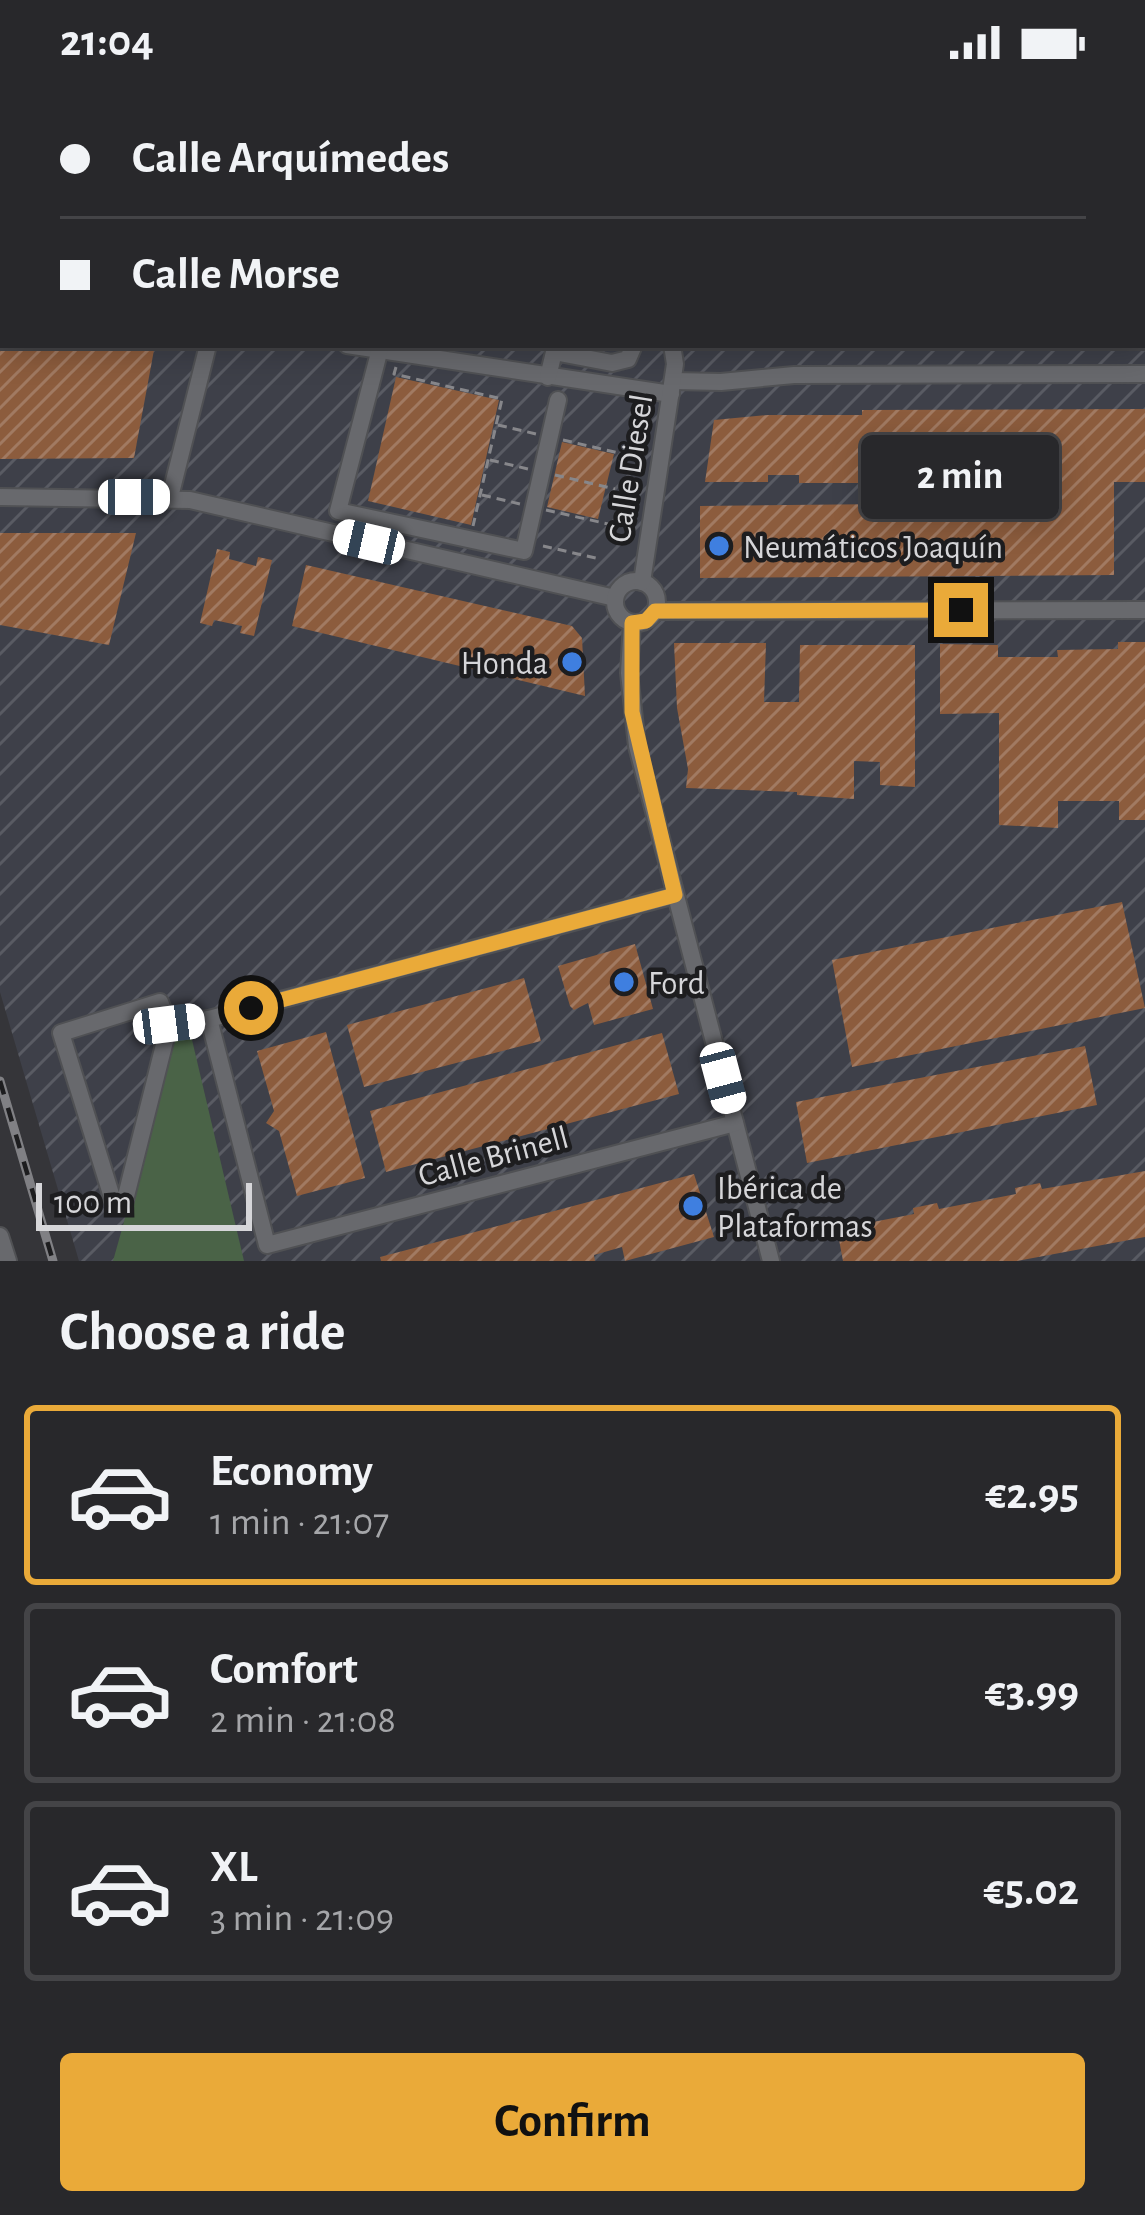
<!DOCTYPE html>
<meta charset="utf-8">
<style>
:root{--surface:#28282b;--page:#303033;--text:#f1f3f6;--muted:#a5a6a9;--line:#444447;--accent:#eaaa39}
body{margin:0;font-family:"Alegreya Sans",sans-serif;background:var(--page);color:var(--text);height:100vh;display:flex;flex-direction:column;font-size:45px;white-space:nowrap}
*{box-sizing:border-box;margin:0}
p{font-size:39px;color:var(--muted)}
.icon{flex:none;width:66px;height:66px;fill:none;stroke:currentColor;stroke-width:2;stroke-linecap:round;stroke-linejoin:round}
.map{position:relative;height:1177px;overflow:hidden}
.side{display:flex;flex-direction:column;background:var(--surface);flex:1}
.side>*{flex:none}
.hud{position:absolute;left:0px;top:0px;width:1146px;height:264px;box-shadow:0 6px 30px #0003,0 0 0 3px var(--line);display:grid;align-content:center;height:264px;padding:0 60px;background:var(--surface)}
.scale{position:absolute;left:36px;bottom:30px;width:216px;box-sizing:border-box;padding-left:12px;border:6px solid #d6d6d9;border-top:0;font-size:33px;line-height:42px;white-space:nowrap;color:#d6d6d9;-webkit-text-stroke:9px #1d1d1f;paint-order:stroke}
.end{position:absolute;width:54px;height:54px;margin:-27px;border:15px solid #eaaa39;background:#111;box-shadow:0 0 0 6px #111}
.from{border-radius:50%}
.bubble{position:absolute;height:84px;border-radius:12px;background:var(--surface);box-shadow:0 6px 30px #0003,0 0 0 3px var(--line);font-size:39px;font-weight:600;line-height:84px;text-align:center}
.car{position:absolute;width:36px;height:72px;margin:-36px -18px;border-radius:15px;box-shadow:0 0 9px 3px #0007;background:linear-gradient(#fff 24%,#345 0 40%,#fff 0 76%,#345 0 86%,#fff 0)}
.hud b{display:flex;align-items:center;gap:42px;height:114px;font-size:45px}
.hud b+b{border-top:3px solid var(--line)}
.hud i{width:30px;height:30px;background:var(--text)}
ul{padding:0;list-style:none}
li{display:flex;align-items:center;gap:36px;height:180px;margin:0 24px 18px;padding:0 36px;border:6px solid var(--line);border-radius:12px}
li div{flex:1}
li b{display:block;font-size:45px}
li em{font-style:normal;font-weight:600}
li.current{border-color:var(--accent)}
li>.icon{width:108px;height:108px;stroke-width:1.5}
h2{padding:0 60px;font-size:54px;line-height:144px}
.button{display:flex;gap:24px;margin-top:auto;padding:24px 60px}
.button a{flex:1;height:138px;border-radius:12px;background:var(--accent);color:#111;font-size:48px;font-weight:600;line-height:138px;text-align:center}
.status{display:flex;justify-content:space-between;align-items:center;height:84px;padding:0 60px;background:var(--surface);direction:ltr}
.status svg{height:33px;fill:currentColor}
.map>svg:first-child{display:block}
.industrial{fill:url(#industrial-furrows);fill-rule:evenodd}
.green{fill:#4a6347}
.building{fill:url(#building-hatch)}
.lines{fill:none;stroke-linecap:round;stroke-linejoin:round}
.minor-casing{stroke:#505154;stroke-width:20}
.highway-casing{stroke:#505154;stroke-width:27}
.path{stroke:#87878b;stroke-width:3;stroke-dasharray:9 6;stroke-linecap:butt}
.minor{stroke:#68696d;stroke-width:16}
.highway{stroke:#cc6d64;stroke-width:24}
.rail-casing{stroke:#808084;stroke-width:9}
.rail{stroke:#1d1d1f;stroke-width:4.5;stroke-dasharray:14;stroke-linecap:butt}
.route{stroke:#eaaa39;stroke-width:15}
.shop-dot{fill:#3f7fe0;stroke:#1d1d1f;stroke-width:4.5}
.labels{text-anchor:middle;stroke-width:9;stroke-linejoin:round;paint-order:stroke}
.street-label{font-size:33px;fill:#d6d6d9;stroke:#1d1d1f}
.poi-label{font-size:33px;fill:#d6d6d9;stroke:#1d1d1f;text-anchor:start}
</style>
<div class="status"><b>21:04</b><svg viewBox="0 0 49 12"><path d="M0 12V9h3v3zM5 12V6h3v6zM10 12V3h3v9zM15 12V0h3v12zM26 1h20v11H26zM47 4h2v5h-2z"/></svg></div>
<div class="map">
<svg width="1145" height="1177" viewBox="0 0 1145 1177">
<defs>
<pattern id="industrial-furrows" width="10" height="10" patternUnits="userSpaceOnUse" patternTransform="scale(3)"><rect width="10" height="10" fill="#3e4049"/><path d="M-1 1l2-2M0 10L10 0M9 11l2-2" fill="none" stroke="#595b63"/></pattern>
<pattern id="building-hatch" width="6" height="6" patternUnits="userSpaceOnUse" patternTransform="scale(3)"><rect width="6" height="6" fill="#8c5c3d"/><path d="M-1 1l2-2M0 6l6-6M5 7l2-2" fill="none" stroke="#a17a62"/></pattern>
</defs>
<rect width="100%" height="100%" fill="#353539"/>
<path class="industrial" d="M0,0H1145V1177H79L0,908ZM3,3H1143V261H3Z"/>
<path class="green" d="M189,943L244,1177H113L178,945Z"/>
<g class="building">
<path d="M0,264L154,266L134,374L0,375Z"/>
<path d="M396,293L499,316L471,441L368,417Z"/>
<path d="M1145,325V398H1114V491L700,494V422L888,420V399H799V391H768V398H705L714,336L768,331H862V326Z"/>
<path d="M562,358L614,370L598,435L547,423Z"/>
<path d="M0,449H136L109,561L0,541Z"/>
<path d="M217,465L230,468L229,475L256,482L258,473L272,476L254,552L240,549L242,542L214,536L212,542L200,539Z"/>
<path d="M306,481L572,542L582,554L585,612L292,542Z"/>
<path d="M1118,558H1145V736H1119V717H1058V744L999,741V629L940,630V560L998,561V573H1058L1057,566L1118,565Z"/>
<path d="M674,559H766L764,618H799L800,561H915V703L880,701V678L854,677V715L797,711V708L686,704L688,685L677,624Z"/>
<path d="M1122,818L1145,924L852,983L832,876Z"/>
<path d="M635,860L653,925L594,941L588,919L574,926L570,922L558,882Z"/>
<path d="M524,894L541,957L364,1003L347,941Z"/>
<path d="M326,948L365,1094L297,1112L279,1047L266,1039L274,1027L257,967Z"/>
<path d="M662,949L679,1010L386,1088L370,1027Z"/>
<path d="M1085,962L1097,1021L807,1079L796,1018Z"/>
<path d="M1145,1087V1153L1017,1177H843L837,1145L914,1130L913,1124L937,1119L939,1125L1016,1110L1015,1104L1040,1099L1042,1105Z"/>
<path d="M694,1090L714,1153L625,1177L622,1163L594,1171L595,1177H381L380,1173Z"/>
</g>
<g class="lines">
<g class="minor-casing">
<g id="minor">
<path d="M252,0L254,3"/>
<path d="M550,0L562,3"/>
<path d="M292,3L293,0"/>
<path d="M460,3V0"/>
<path d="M626,3L627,0"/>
<path d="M710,3V0"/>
<path d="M0,228H3"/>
<path d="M347,261L671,310"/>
<path d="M381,261L338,427L524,467L558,316"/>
<path d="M548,293L554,268L612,279L628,275L634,261"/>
<path d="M673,297L721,298L794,291L1145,290"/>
<path d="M0,413L190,416L615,514"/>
<path d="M170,413L208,261"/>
<circle cx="636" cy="518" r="21"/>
<path d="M642,498L675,280L672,261"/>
<path d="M655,527L1145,526"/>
<path d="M632,539L629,589L637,662L771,1177"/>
<path d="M209,935L267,1161L735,1039"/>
<path d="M169,941L124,1120L115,1123L61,949L160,918L169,941L209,935L675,811"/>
<path d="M0,1152L8,1177"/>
</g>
</g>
<g class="highway-casing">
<path id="highway" d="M744,0H772"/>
</g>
<g class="path">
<path d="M396,283L394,290L502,315L473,442"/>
<path d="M498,341L536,350"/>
<path d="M563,356L623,370"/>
<path d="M490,376L528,385"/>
<path d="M555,391L615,405"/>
<path d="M482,411L520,420"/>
<path d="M546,426L608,440"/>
<path d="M543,462L600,475"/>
</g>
<use href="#minor" class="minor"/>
<use href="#highway" class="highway"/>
<g class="rail-casing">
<path id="rail" d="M0,997L53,1177"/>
</g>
<use href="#rail" class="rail"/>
</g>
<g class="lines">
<path class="route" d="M251,924L675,811L632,628V539L646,537L655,527L961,526"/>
</g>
<g class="shop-dot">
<circle cx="719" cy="462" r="12"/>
<circle cx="572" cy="578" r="12"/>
<circle cx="624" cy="898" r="12"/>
<circle cx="693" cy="1122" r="12"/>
</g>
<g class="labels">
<g class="street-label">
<text transform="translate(629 384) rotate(-81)" y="12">Calle Diesel</text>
<text transform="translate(493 1071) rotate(-15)" y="12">Calle Brinell</text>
</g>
<g class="poi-label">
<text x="743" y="474">Neumáticos Joaquín</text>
<text x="548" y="590" text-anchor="end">Honda</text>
<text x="648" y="910">Ford</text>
<text x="717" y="1115">Ibérica de<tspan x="717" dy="38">Plataformas</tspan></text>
</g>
</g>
</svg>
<div class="scale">100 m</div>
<i class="end from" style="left:251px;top:924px"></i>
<i class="end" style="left:961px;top:526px"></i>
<div class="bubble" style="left:861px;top:351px;width:198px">2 min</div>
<i class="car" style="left:134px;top:413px;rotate:90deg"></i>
<i class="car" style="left:369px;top:458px;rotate:283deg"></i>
<i class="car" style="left:169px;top:940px;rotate:83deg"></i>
<i class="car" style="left:723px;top:994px;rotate:165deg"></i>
<div class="hud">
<b><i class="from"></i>Calle Arquímedes</b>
<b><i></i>Calle Morse</b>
</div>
</div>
<section class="side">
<h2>Choose a ride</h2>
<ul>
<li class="current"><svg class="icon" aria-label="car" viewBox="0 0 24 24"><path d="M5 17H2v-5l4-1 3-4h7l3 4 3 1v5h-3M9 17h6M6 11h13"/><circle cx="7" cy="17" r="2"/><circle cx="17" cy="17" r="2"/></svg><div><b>Economy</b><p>1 min · 21:07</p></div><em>€2.95</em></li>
<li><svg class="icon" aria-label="car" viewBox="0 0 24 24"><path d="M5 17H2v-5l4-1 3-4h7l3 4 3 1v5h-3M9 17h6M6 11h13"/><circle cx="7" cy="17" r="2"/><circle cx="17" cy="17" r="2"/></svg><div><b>Comfort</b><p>2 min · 21:08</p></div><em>€3.99</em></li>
<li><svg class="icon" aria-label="car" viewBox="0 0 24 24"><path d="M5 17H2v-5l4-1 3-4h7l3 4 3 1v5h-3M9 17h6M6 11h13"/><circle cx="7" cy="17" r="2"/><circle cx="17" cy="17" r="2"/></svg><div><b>XL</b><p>3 min · 21:09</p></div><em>€5.02</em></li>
</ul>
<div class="button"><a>Confirm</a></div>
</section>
